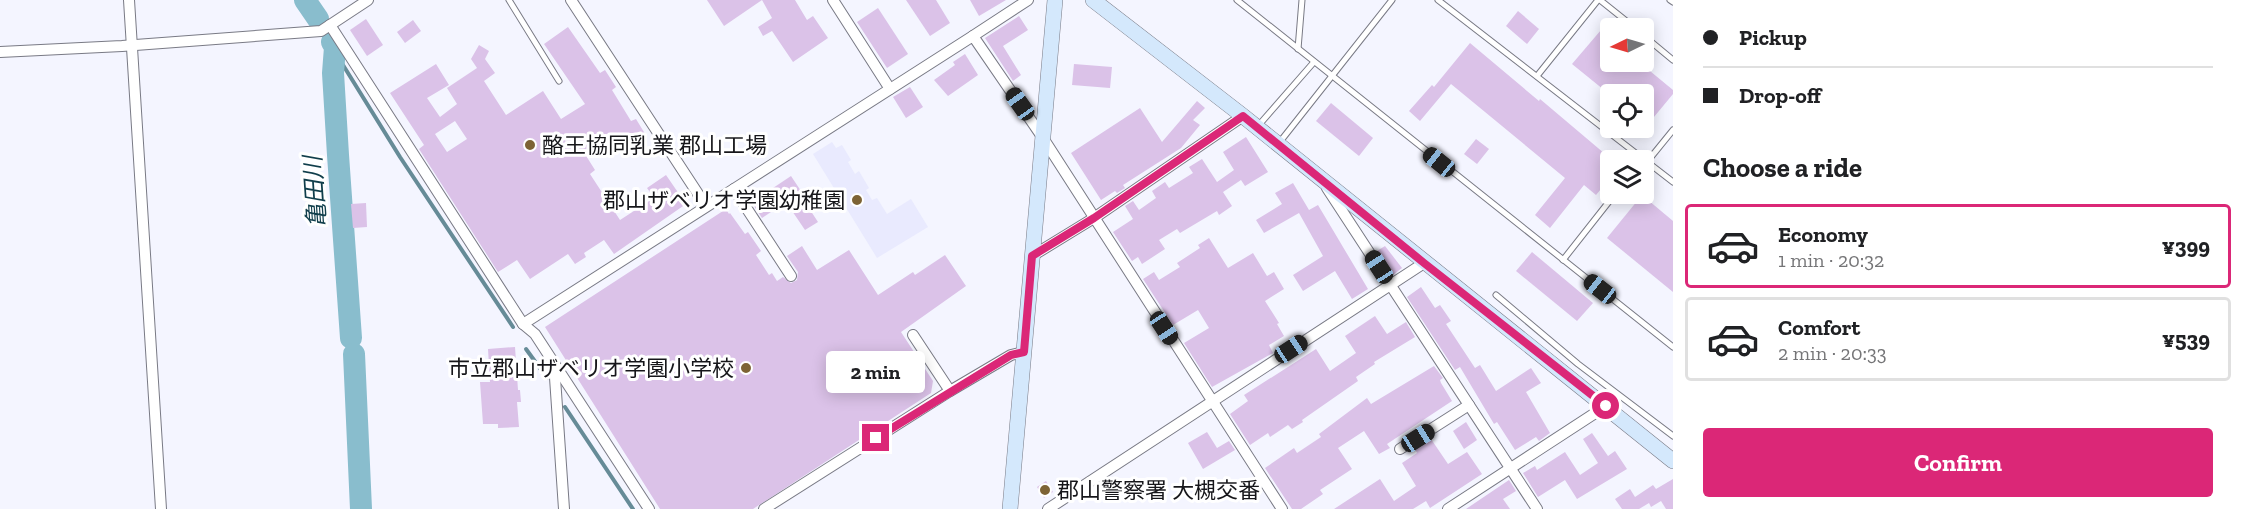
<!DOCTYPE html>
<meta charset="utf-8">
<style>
:root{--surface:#fff;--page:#f2f2f2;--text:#202124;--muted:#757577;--line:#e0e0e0;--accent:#db2777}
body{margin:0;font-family:"Zilla Slab","Noto Sans JP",serif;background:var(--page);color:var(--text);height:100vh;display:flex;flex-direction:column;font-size:22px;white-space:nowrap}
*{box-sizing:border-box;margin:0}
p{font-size:20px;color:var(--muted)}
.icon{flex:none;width:33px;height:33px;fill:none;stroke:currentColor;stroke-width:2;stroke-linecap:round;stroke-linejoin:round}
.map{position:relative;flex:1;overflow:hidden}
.panel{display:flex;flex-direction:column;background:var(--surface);width:570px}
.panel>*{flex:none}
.banner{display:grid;align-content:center;height:132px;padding:0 30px;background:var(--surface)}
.needle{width:39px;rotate:265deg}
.fabs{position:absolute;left:1600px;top:18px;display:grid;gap:12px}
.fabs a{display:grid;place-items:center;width:54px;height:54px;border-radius:6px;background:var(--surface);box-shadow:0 3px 15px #0003;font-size:30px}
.end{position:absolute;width:27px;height:27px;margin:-14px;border:8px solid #db2777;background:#fff;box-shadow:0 0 0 3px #fff}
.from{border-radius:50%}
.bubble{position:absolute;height:42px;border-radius:6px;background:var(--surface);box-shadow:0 3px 15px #0003;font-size:20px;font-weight:700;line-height:42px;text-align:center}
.car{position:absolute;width:18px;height:36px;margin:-18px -9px;border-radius:8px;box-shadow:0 0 4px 2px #0007;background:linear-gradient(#222 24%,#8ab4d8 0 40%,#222 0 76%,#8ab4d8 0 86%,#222 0)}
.banner b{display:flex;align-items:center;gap:21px;height:57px;font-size:22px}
.banner b+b{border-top:2px solid var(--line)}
.banner i{width:15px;height:15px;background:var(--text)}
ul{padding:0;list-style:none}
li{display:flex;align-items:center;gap:18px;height:84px;margin:0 12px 9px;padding:0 18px;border:3px solid var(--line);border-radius:6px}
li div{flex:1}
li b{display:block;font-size:22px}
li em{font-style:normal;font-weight:700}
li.active{border-color:var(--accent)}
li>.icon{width:54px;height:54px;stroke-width:1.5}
h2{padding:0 30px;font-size:27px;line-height:72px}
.primary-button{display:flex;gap:12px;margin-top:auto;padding:12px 30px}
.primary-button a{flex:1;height:69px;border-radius:6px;background:var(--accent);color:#fff;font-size:24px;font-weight:700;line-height:69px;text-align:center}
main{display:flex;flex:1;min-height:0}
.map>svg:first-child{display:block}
.built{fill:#e9eafe}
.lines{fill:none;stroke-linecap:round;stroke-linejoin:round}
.stream{stroke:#668b97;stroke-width:4}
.river{stroke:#89bdcd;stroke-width:22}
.building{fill:#dbc2e8;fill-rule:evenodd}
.lane-casing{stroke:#797a85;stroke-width:7}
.street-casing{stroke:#797a85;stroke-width:12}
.secondary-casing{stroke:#797a85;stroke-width:16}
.lane{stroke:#fff;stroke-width:5}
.street{stroke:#fff;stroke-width:10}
.secondary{stroke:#d4e8fc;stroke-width:15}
.route{stroke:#db2777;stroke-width:8}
.poi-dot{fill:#7d6335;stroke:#fff;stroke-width:2}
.labels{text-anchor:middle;stroke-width:6;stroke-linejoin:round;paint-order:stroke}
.poi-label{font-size:22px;fill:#16161a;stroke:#fff;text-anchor:start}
.water-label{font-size:24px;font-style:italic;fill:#103e4b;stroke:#fff}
</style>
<main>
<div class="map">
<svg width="1673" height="509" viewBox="0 0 1673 509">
<rect width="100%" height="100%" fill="#f4f5ff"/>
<path class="built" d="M832,142L836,148L842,145L851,160L848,162L855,174L859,171L869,188L866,190L872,200L877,198L887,214L911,199L928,227L877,258L813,154Z"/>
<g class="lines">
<g class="stream">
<path d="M335,47L343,65L400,157L513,327"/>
<path d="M526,349L547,378"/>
<path d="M565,407L633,509"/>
</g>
<g class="river">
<path d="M305,0L318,19"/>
<path d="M332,42L335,47L333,73L338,155L351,338"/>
<path d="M354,354L361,509"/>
</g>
</g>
<g class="building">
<path d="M707,0H762L724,26Z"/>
<path d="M762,0H795L807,20L813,16L828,38L793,62L772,31L763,36L758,27L772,18Z"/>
<path d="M906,0H936L950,23L930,36Z"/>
<path d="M970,0H1006L979,16Z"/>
<path d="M878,8L908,54L887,68L857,22Z"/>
<path d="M1518,11L1539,29L1527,44L1506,26Z"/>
<path d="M1019,16L1028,30L1003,46L1021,75L1013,81L985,38Z"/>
<path d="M366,19L383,45L367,56L350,30Z"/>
<path d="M413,20L421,31L405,43L397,32Z"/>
<path d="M568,27L600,73L605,70L616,87L612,90L631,121L636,119L647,137L623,152L611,133L583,151L595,170L590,174L620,220L654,198L647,188L666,175L686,204L614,254L604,240L584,253L586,257L575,264L568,254L530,279L517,260L498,272L419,149L424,145L390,93L436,64L449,85L427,98L440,117L457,104L447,88L477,68L471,59L479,45L489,51L485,59L495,73L484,81L506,115L543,91L561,119L585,104L544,44ZM455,121L467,139L447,152L435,134Z"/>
<path d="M1601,30L1611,38V62H1639L1673,90V94L1644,129V94H1609L1572,64Z"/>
<path d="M1470,43L1539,101L1540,99L1611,159V177L1596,195L1584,185L1550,228L1535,215L1565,178L1451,84L1420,121L1409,111L1432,85L1434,87Z"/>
<path d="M965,54L978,75L948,96L934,80L955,65L953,62Z"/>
<path d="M1074,64L1112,67L1110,88L1072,85Z"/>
<path d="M910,87L923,107L906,118L893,97Z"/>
<path d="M1197,101L1205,108L1193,120L1200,125L1181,148L1123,185L1125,188L1117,193L1115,191L1101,200L1071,153L1140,108L1162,142Z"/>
<path d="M1331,103L1373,138L1359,156L1316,121Z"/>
<path d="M1246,137L1268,172L1245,186L1241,180L1223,192L1232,206L1219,215L1217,211L1180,233L1177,229L1159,240L1165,249L1142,264L1138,257L1132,261L1113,232L1133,219L1125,206L1133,201L1139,210L1156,198L1152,191L1165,182L1169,188L1193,173L1189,167L1202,159L1217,182L1234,170L1223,152Z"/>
<path d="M1476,139L1489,149L1477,164L1464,154Z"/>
<path d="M791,176L801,191L799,193L818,222L805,230L786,202L762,218L748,197L760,189L764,194Z"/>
<path d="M1293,183L1309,210L1318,205L1368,289L1352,299L1335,271L1303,291L1293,275L1323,256L1299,213L1264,233L1256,220L1282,204L1275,193Z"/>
<path d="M1642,195L1673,221V292L1607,238Z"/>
<path d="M366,203L367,227L353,228L351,204Z"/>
<path d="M726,209L729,214L730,213L745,234L748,232L761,251L756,255L769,275L772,273L777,281L783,277L791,283L797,280L798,272L787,256L802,246L817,270L849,250L878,295L913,272L915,275L945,255L966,286L901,332L933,381L931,393L753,509H660L545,327Z"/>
<path d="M1209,238L1228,268L1253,253L1267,276L1274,272L1284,289L1265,301L1279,323L1277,324L1284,336L1269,345L1273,353L1212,387L1184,343L1209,328L1198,310L1173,325L1143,279L1154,272L1159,280L1180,267L1177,263L1200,248L1198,245Z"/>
<path d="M1385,246L1402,268L1393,275L1377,251Z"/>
<path d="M1532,252L1593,303L1577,321L1516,271Z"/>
<path d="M1421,287L1435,308L1440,305L1451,321L1446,324L1475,368L1480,365L1496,391L1531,368L1541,383L1526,392L1550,433L1539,441L1536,437L1515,450L1497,422L1494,424L1460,367L1455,370L1407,297Z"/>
<path d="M1375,316L1387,334L1406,322L1415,337L1374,362L1375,364L1356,377L1358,381L1302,420L1303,422L1292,429L1288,425L1270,437L1268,433L1250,445L1230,414L1248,401L1244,395L1316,349L1330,371L1356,353L1345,336Z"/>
<path d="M515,347L518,390H520L521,402H517L519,427L498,428V424H483L480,382H490L488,349Z"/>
<path d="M1434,366L1443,378L1440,380L1441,383L1452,401L1387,444L1390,448L1379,454L1364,431L1338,448L1352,469L1320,490L1323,494L1301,509H1292L1265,468L1294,448L1297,453L1321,437L1319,434L1367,398L1371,404Z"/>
<path d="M1466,422L1477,440L1464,449L1453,431Z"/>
<path d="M1207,432L1217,448L1229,441L1235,450L1203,469L1188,443Z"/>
<path d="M1592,433L1608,456L1615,451L1627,469L1577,499L1565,480L1538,497L1523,473L1535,466L1537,470L1565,452L1580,475L1598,463L1583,439Z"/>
<path d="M1431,439L1448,464L1467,452L1482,474L1430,508L1426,501L1413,509H1334L1380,479L1394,501L1416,486L1402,463L1417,453L1415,449Z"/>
<path d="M1673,479V509H1666L1661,501L1651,507L1649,503L1639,509H1622L1615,499L1630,489L1635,497L1653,485L1656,489Z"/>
<path d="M1509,480L1516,491L1503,499L1510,509H1466Z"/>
<path d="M1046,481L1053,492L1044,498L1037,487Z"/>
</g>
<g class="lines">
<g class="lane-casing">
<g id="lane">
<path d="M509,0L559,81"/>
<path d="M1237,0L1673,347"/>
<path d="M1438,0L1673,182"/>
<path d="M1600,0L1635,28"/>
<path d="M1670,0L1673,2"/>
<path d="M1644,36L1673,60"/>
<path d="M1298,49L1302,0"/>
<path d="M1537,76L1598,0"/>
<path d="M1258,126L1314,62"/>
<path d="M1279,143L1392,0"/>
<path d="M1647,162L1673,130"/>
<path d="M1563,260L1615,194"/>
<path d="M1496,295L1578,364L1673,436"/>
</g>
</g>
<g class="street-casing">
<g id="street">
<path d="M129,0L161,509"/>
<path d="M571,0L706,206"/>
<path d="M833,0L890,89"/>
<path d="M330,25L523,324L535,334L649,509"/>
<path d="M973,36L1028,0"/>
<path d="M0,52L122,46L321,31L368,0"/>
<path d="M1327,188L1537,509"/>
<path d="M734,189L791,276"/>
<path d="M1032,256L1094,218L1243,116"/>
<path d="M523,324L973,36L1043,138L1282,509"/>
<path d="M913,335L950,391"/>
<path d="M554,363L564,509"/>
<path d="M1400,449L1469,405"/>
<path d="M764,509L950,391L1011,355L1024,352"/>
<path d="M1048,509L1424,263"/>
<path d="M1448,509L1606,406"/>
</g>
</g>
<g class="secondary-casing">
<g id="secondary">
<path d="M1093,0L1243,116L1673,461"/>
<path d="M1010,509L1055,0"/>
</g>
</g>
<use href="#lane" class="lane"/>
<use href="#street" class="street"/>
<use href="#secondary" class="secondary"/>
</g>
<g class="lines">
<path class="route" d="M876,438L1011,355L1024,352L1032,256L1094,218L1243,116L1424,263L1606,406"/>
</g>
<g class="poi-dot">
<circle cx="530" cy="145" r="6"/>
<circle cx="857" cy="200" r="6"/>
<circle cx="746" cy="368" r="6"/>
<circle cx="1045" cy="490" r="6"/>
</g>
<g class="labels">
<g class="poi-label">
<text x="542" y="153">酪王協同乳業 郡山工場</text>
<text x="845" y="208" text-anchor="end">郡山ザベリオ学園幼稚園</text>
<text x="734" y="376" text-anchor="end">市立郡山ザベリオ学園小学校</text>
<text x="1057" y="498">郡山警察署 大槻交番</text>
</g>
<g class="water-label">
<text transform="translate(315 192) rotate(-94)" y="8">亀田川</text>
</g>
</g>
</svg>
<div class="fabs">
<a><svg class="needle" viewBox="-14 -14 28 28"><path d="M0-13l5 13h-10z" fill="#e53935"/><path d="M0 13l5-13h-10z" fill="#757577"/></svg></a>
<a><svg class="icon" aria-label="locate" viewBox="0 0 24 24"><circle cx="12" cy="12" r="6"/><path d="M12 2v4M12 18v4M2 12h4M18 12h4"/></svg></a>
<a><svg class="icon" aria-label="layers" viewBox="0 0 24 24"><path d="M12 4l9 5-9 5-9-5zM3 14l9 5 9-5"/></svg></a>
</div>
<i class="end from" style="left:1606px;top:406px"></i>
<i class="end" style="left:876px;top:438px"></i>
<div class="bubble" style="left:826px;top:351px;width:99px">2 min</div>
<i class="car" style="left:1020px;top:104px;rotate:325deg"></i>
<i class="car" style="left:1439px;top:162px;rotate:309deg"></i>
<i class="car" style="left:1379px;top:267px;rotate:327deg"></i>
<i class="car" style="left:1600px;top:289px;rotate:308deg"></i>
<i class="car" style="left:1164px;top:328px;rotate:147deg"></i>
<i class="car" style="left:1291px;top:349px;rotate:57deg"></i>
<i class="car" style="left:1418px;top:438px;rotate:58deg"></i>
</div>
<section class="panel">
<div class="banner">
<b><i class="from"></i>Pickup</b>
<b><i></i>Drop-off</b>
</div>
<h2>Choose a ride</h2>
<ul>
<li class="active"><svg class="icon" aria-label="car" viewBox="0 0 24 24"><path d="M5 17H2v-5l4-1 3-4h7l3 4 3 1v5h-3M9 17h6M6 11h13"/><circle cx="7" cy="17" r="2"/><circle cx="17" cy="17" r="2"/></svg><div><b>Economy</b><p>1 min · 20:32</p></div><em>¥399</em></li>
<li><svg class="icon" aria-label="car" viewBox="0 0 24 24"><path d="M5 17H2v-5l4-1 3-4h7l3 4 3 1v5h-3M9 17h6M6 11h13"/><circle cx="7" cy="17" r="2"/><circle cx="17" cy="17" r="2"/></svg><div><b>Comfort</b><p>2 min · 20:33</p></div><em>¥539</em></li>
</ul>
<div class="primary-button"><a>Confirm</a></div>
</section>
</main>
